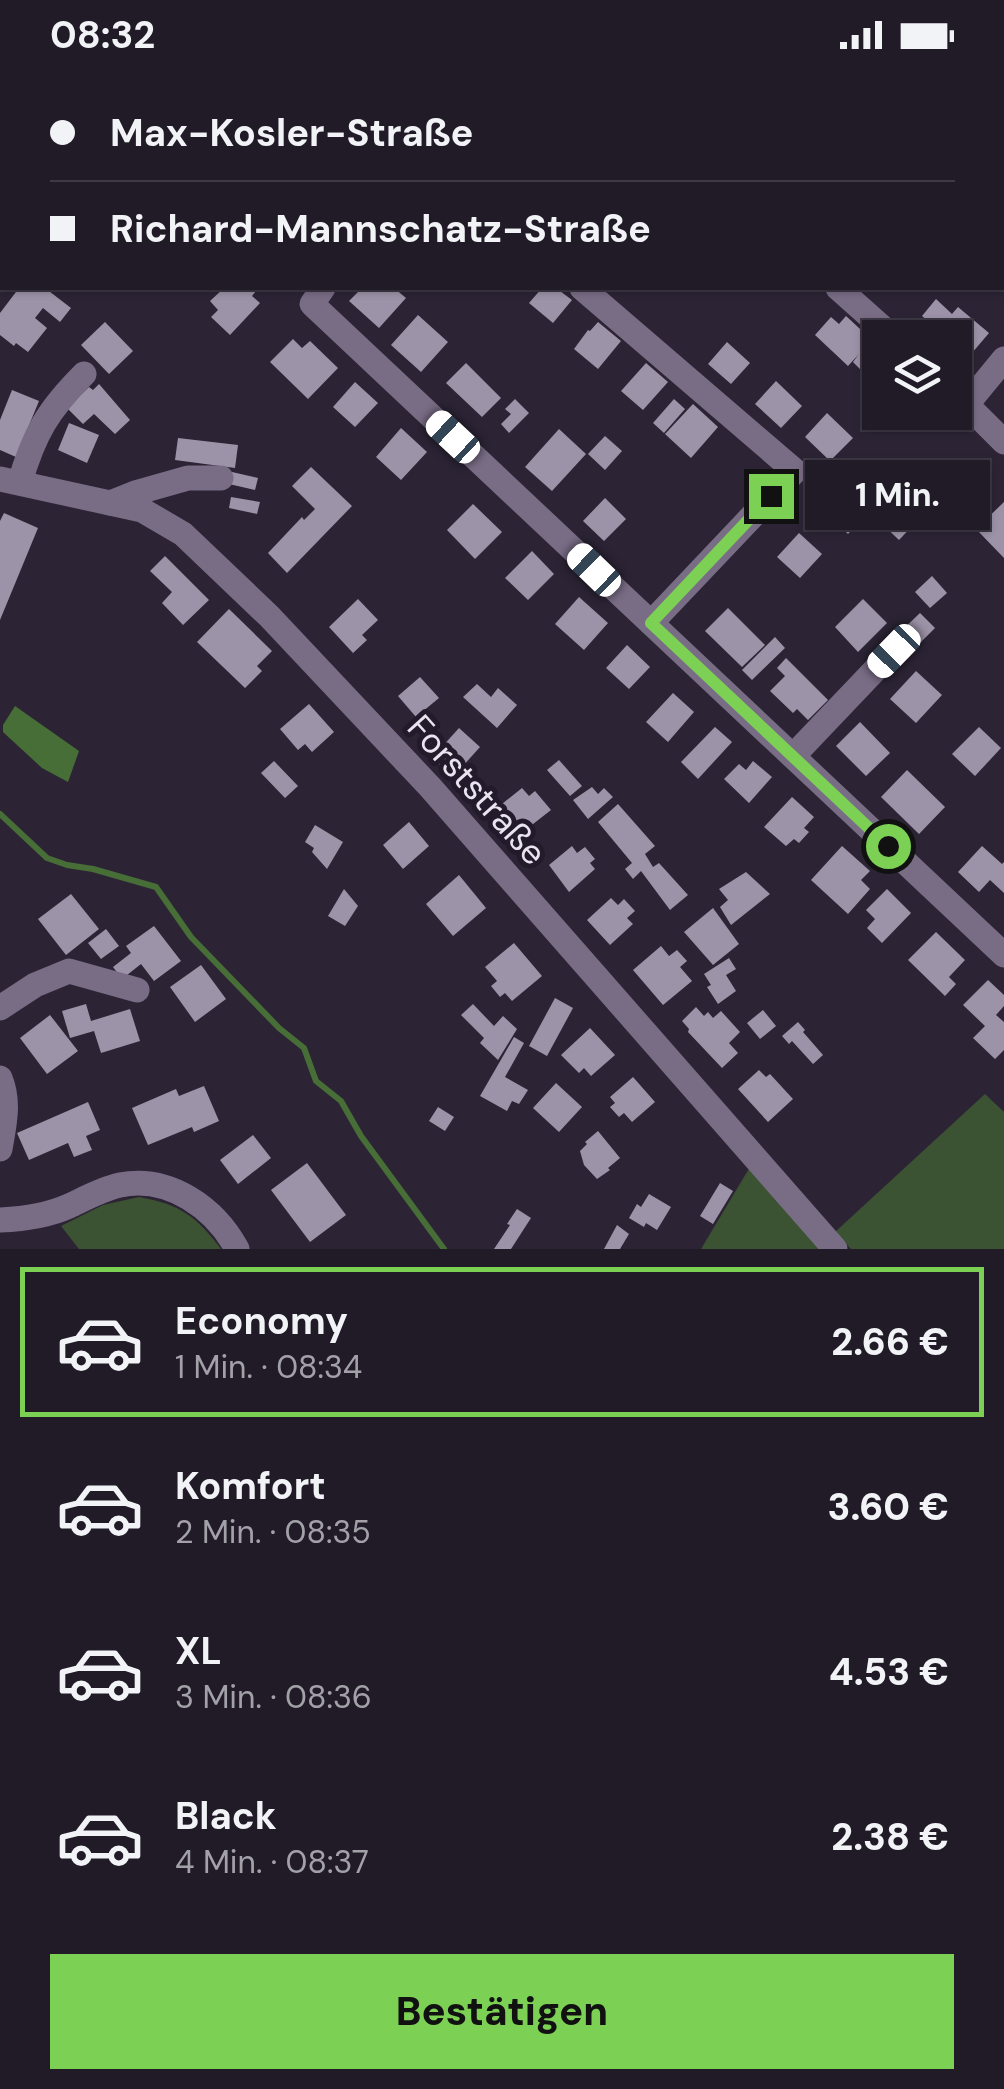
<!DOCTYPE html>
<html lang="de">
<meta charset="utf-8">
<style>
:root{--surface:#211b28;--page:#2d2834;--text:#f1f3f6;--muted:#a2a1a8;--line:#3e3945;--accent:#7cd155}
body{margin:0;font-family:"DM Sans",sans-serif;background:var(--page);color:var(--text);height:100vh;display:flex;flex-direction:column;font-size:38px;white-space:nowrap}
*{box-sizing:border-box;margin:0}
p{font-size:32px;color:var(--muted)}
.icon{flex:none;width:55px;height:55px;fill:none;stroke:currentColor;stroke-width:2;stroke-linecap:round;stroke-linejoin:round}
.map{position:relative;height:1179px;overflow:hidden}
.side{display:flex;flex-direction:column;background:var(--surface);flex:1}
.side>*{flex:none}
.banner{position:absolute;left:0px;top:0px;width:1005px;height:220px;box-shadow:0 2px 8px #0004,0 0 0 2px var(--line);display:grid;align-content:center;height:220px;padding:0 50px;background:var(--surface)}
.fabs{position:absolute;left:862px;top:250px;display:grid;gap:20px}
.fabs a{display:grid;place-items:center;width:110px;height:110px;border-radius:0px;background:var(--surface);box-shadow:0 2px 8px #0004,0 0 0 2px var(--line);font-size:50px}
.end{position:absolute;width:45px;height:45px;margin:-22px;border:12px solid #7cd155;background:#111;box-shadow:0 0 0 5px #111}
.from{border-radius:50%}
.bubble{position:absolute;height:70px;border-radius:0px;background:var(--surface);box-shadow:0 2px 8px #0004,0 0 0 2px var(--line);font-size:32px;font-weight:800;line-height:70px;text-align:center}
.car{position:absolute;width:30px;height:60px;margin:-30px -15px;border-radius:12px;box-shadow:0 0 8px 2px #0007;background:linear-gradient(#fff 24%,#345 0 40%,#fff 0 76%,#345 0 86%,#fff 0)}
.banner b{display:flex;align-items:center;gap:35px;height:95px;font-size:38px}
.banner b+b{border-top:2px solid var(--line)}
.banner i{width:25px;height:25px;background:var(--text)}
ul{padding:18px 0 0;list-style:none}
li{display:flex;align-items:center;gap:30px;height:150px;margin:0 20px 15px;padding:0 30px;border:5px solid transparent;border-radius:0px}
li div{flex:1}
li b{display:block;font-size:38px}
li em{font-style:normal;font-weight:800}
li.active{border-color:var(--accent)}
li>.icon{width:90px;height:90px;stroke-width:1.5}
.button{display:flex;gap:20px;margin-top:auto;padding:20px 50px}
.button a{flex:1;height:115px;border-radius:0px;background:var(--accent);color:#111;font-size:40px;font-weight:800;line-height:115px;text-align:center}
.status{display:flex;justify-content:space-between;align-items:center;height:70px;padding:0 50px;background:var(--surface);direction:ltr}
.status svg{height:28px;fill:currentColor}
.map>svg:first-child{display:block}
.green{fill:#3b5233}
.water{fill:#486e38}
.lines{fill:none;stroke-linecap:round;stroke-linejoin:round}
.stream{stroke:#486e38;stroke-width:6}
.building{fill:#9d93a8}
.minor{stroke:#796d86;stroke-width:25}
.major{stroke:#cbb1e6;stroke-width:25}
.route{stroke:#7cd155;stroke-width:12}
.labels{text-anchor:middle;stroke-width:10;stroke-linejoin:round;paint-order:stroke}
.street-label{font-size:35px;fill:#e9e4ef;stroke:#231a2b}
</style>
<div class="status"><b>08:32</b><svg viewBox="0 0 49 12"><path d="M0 12V9h3v3zM5 12V6h3v6zM10 12V3h3v9zM15 12V0h3v12zM26 1h20v11H26zM47 4h2v5h-2z"/></svg></div>
<div class="map">
<svg width="1004" height="1179" viewBox="0 0 1004 1179">
<rect width="100%" height="100%" fill="#2c2435"/>
<g class="green">
<path d="M985,1024L1004,1042V1179H851L835,1162Z"/>
<path d="M750,1097L822,1179H701Z"/>
<path d="M139,1127C180,1134 197,1147 221,1179H79L61,1156L103,1135Z"/>
</g>
<path class="water" d="M15,636L79,681L68,712L42,698L3,662V655Z"/>
<g class="lines">
<path class="stream" d="M0,744L47,788L67,795L93,799L156,817L191,867L279,958L304,978L316,1011L341,1031L361,1066L444,1179"/>
</g>
<g class="building">
<path d="M19,218H45L71,238L60,252L43,238L35,248L47,258L28,282L16,273L14,276L0,265V243Z"/>
<path d="M224,218H252L256,221L252,226L260,233L230,265L211,247L218,240L210,231Z"/>
<path d="M362,218H394L406,228L379,258L349,231Z"/>
<path d="M542,218H556L572,230L553,253L529,233Z"/>
<path d="M936,229L952,244L958,237L989,263L966,290L955,280V268H940L934,262L937,259L922,246Z"/>
<path d="M418,245L448,272L421,302L391,275Z"/>
<path d="M846,246L872,270L869,273L877,280L860,299L853,292L859,284L848,296L815,265L831,247L839,254Z"/>
<path d="M105,252L133,281L109,304L81,275Z"/>
<path d="M598,252L621,271L598,299L574,279L588,260L590,261Z"/>
<path d="M293,269L302,278L310,271L338,298L308,329L270,292Z"/>
<path d="M727,272L750,293L731,314L708,294Z"/>
<path d="M466,293L501,328L482,347L446,313Z"/>
<path d="M646,293L668,312L643,340L621,321Z"/>
<path d="M776,311L802,336L781,358L755,334Z"/>
<path d="M355,312L378,333L355,357L333,337Z"/>
<path d="M99,314L130,350L115,364L94,344L83,354L67,338L89,317L93,320Z"/>
<path d="M12,320L39,331L16,387L0,380V350Z"/>
<path d="M515,329L529,343L509,363L501,354L511,344L505,339Z"/>
<path d="M674,329L685,339L664,363L653,353Z"/>
<path d="M693,334L718,357L691,388L665,364Z"/>
<path d="M827,343L853,368L830,391L805,367Z"/>
<path d="M69,353L99,365L87,393L58,380Z"/>
<path d="M401,358L427,382L401,410L376,387Z"/>
<path d="M559,359L586,384L552,421L525,397Z"/>
<path d="M605,366L622,381L605,400L588,384Z"/>
<path d="M178,368L238,375L235,398L175,390Z"/>
<path d="M878,393L896,410L866,442L848,425Z"/>
<path d="M311,397L352,436L287,503L268,483L302,447L304,450L315,439L292,416Z"/>
<path d="M232,402L258,408L255,420L229,414Z"/>
<path d="M957,419L976,438L967,448L962,443L953,452L939,438Z"/>
<path d="M231,427L260,432L257,444L229,438Z"/>
<path d="M605,428L626,449L604,471L583,451Z"/>
<path d="M901,431L919,449L899,470L881,453Z"/>
<path d="M1004,432V488L976,459Z"/>
<path d="M473,434L502,462L475,489L447,460Z"/>
<path d="M844,434L861,450L848,464L831,448Z"/>
<path d="M4,443L38,458L0,550V451Z"/>
<path d="M799,463L822,484L800,508L777,487Z"/>
<path d="M532,481L554,504L528,530L505,508Z"/>
<path d="M165,486L209,530L183,555L162,533L172,522L150,501Z"/>
<path d="M932,506L947,523L930,538L915,522Z"/>
<path d="M579,527L608,553L584,580L555,554Z"/>
<path d="M358,529L378,550L362,565L367,570L353,583L329,557Z"/>
<path d="M863,529L887,553L858,582L835,557Z"/>
<path d="M728,538L765,575L742,597L705,561Z"/>
<path d="M229,539L272,581L257,596L262,601L245,618L197,572Z"/>
<path d="M920,543L935,558L913,580L898,564Z"/>
<path d="M775,567L785,578L752,610L742,600Z"/>
<path d="M627,575L650,597L629,619L606,598Z"/>
<path d="M786,588L828,630L808,650L797,639L793,643L770,621L785,606L777,598Z"/>
<path d="M916,601L942,625L916,653L890,629Z"/>
<path d="M420,607L439,628L416,647L398,626Z"/>
<path d="M477,614L491,627L498,618L517,635L497,658L463,627Z"/>
<path d="M673,623L694,642L668,672L646,652Z"/>
<path d="M309,634L334,662L312,682L305,674L298,680L280,659Z"/>
<path d="M860,652L890,683L866,706L836,676Z"/>
<path d="M715,657L732,672L698,709L681,692Z"/>
<path d="M979,657L1001,678L975,706L952,684Z"/>
<path d="M459,658L480,677L453,707L432,688Z"/>
<path d="M559,690L582,716L570,726L547,700Z"/>
<path d="M274,691L298,716L285,728L261,703Z"/>
<path d="M753,691L772,707L749,733L724,709L739,694L746,700Z"/>
<path d="M907,700L945,737L919,764L881,727Z"/>
<path d="M592,717L598,724L604,718L613,727L588,749L573,730Z"/>
<path d="M522,718L529,726L535,721L551,740L519,765L497,738Z"/>
<path d="M792,727L814,747L804,758L809,762L799,773L794,769L786,776L764,757Z"/>
<path d="M618,734L655,776L645,784L653,797L659,793L688,825L670,840L641,801L633,809L625,799L632,793L598,752Z"/>
<path d="M409,752L429,776L403,799L383,775Z"/>
<path d="M315,755L343,772L327,799L312,782L314,778L305,772Z"/>
<path d="M572,776L577,783L585,777L595,789L590,793L595,799L569,822L549,795Z"/>
<path d="M842,776L870,801L861,810L870,819L848,844L811,810Z"/>
<path d="M982,776L1002,794L1004,792V823L990,810L979,822L958,802Z"/>
<path d="M746,802L770,824L731,855L720,837L728,830L719,819Z"/>
<path d="M459,805L486,838L453,866L426,834Z"/>
<path d="M344,819L358,836L345,856L328,846Z"/>
<path d="M887,819L911,843L882,873L867,858L875,849L866,840Z"/>
<path d="M71,824L99,859L66,885L38,849Z"/>
<path d="M611,828L618,835L624,829L635,841L627,848L633,854L610,875L587,850Z"/>
<path d="M713,838L739,874L713,895L684,862Z"/>
<path d="M154,856L181,891L154,911L141,894L122,909L113,897L131,883L126,876Z"/>
<path d="M106,859L119,876L101,889L88,873Z"/>
<path d="M936,862L965,890L949,907L956,914L945,926L908,890Z"/>
<path d="M514,873L542,906L512,931L505,923L500,927L491,916L497,911L485,897Z"/>
<path d="M661,876L669,886L677,880L687,891L680,897L692,911L663,935L633,900Z"/>
<path d="M729,888L736,899L726,905L736,921L718,934L707,917L711,915L704,904Z"/>
<path d="M201,895L226,929L195,952L170,917Z"/>
<path d="M988,910L1004,925V936L996,945L1004,952V980L995,989L973,968L985,956L963,935Z"/>
<path d="M555,928L573,938L547,986L529,976Z"/>
<path d="M86,934L91,951L130,939L140,971L101,983L94,961L70,968L62,941Z"/>
<path d="M473,934L494,956L503,946L517,959L498,990L480,973L484,968L461,945Z"/>
<path d="M696,937L704,946L708,942L713,948L721,941L740,962L729,973L738,983L722,998L688,962L689,959L682,951Z"/>
<path d="M763,940L776,956L760,969L747,953Z"/>
<path d="M50,945L78,981L47,1004L20,968Z"/>
<path d="M798,952L805,960L803,962L823,985L813,994L792,971L789,974L782,966Z"/>
<path d="M590,958L615,985L591,1006L584,998L579,1003L561,985Z"/>
<path d="M514,967L524,973L505,1007L528,1020L519,1034L512,1031L507,1041L480,1026Z"/>
<path d="M759,1000L766,1007L770,1004L793,1029L768,1052L738,1019Z"/>
<path d="M633,1007L655,1032L632,1052L624,1043L619,1047L610,1037L615,1033L610,1027Z"/>
<path d="M556,1013L582,1037L559,1062L533,1038Z"/>
<path d="M204,1016L219,1051L194,1062L192,1057L148,1075L132,1038L176,1019L179,1026Z"/>
<path d="M88,1032L100,1060L86,1066L92,1080L74,1087L68,1073L29,1090L17,1063Z"/>
<path d="M438,1037L454,1047L445,1061L429,1051Z"/>
<path d="M598,1061L620,1088L608,1098L610,1100L597,1109L584,1095L580,1081L587,1074L585,1072Z"/>
<path d="M253,1065L271,1088L238,1114L220,1090Z"/>
<path d="M307,1093L346,1145L310,1172L271,1120Z"/>
<path d="M720,1113L733,1121L713,1154L700,1146Z"/>
<path d="M649,1124L671,1137L657,1160L646,1153L644,1157L629,1148L637,1134L641,1137Z"/>
<path d="M517,1139L531,1148L511,1179H494L510,1155L507,1154Z"/>
<path d="M617,1155L629,1164L620,1179H604Z"/>
</g>
<g class="lines">
<g class="minor">
<path d="M575,0L578,2"/>
<path d="M905,2L907,0"/>
<path d="M323,218L312,234L1004,885"/>
<path d="M582,218L795,401L651,553"/>
<path d="M838,218L894,268"/>
<path d="M955,323L1004,372"/>
<path d="M967,334L1004,289"/>
<path d="M0,409L142,440L183,464L269,546L430,717L835,1179"/>
<path d="M20,412C34,364 48,340 84,304"/>
<path d="M110,433L135,423L188,408H221"/>
<path d="M793,686L893,581"/>
<path d="M0,938L35,915L69,901L137,920"/>
<path d="M0,1008C10,1032 4,1055 0,1079"/>
<path d="M0,1150C24,1149 47,1146 69,1136C86,1128 102,1119 120,1115C169,1105 215,1138 237,1179"/>
</g>
<g class="major">
<path d="M107,2L108,0"/>
<path d="M0,198L2,194"/>
</g>
</g>
<g class="lines">
<path class="route" d="M771,426L651,553L888,776"/>
</g>
<g class="labels">
<g class="street-label">
<text transform="translate(477 720) rotate(48)" y="12">Forststraße</text>
</g>
</g>
</svg>
<div class="fabs">
<a><svg class="icon" aria-label="layers" viewBox="0 0 24 24"><path d="M12 4l9 5-9 5-9-5zM3 14l9 5 9-5"/></svg></a>
</div>
<i class="end from" style="left:888px;top:776px"></i>
<i class="end" style="left:771px;top:426px"></i>
<div class="bubble" style="left:805px;top:390px;width:185px">1 Min.</div>
<i class="car" style="left:453px;top:367px;rotate:313deg"></i>
<i class="car" style="left:594px;top:500px;rotate:314deg"></i>
<i class="car" style="left:894px;top:581px;rotate:224deg"></i>
<div class="banner">
<b><i class="from"></i>Max-Kosler-Straße</b>
<b><i></i>Richard-Mannschatz-Straße</b>
</div>
</div>
<section class="side">
<ul>
<li class="active"><svg class="icon" aria-label="car" viewBox="0 0 24 24"><path d="M5 17H2v-5l4-1 3-4h7l3 4 3 1v5h-3M9 17h6M6 11h13"/><circle cx="7" cy="17" r="2"/><circle cx="17" cy="17" r="2"/></svg><div><b>Economy</b><p>1 Min. · 08:34</p></div><em>2.66 €</em></li>
<li><svg class="icon" aria-label="car" viewBox="0 0 24 24"><path d="M5 17H2v-5l4-1 3-4h7l3 4 3 1v5h-3M9 17h6M6 11h13"/><circle cx="7" cy="17" r="2"/><circle cx="17" cy="17" r="2"/></svg><div><b>Komfort</b><p>2 Min. · 08:35</p></div><em>3.60 €</em></li>
<li><svg class="icon" aria-label="car" viewBox="0 0 24 24"><path d="M5 17H2v-5l4-1 3-4h7l3 4 3 1v5h-3M9 17h6M6 11h13"/><circle cx="7" cy="17" r="2"/><circle cx="17" cy="17" r="2"/></svg><div><b>XL</b><p>3 Min. · 08:36</p></div><em>4.53 €</em></li>
<li><svg class="icon" aria-label="car" viewBox="0 0 24 24"><path d="M5 17H2v-5l4-1 3-4h7l3 4 3 1v5h-3M9 17h6M6 11h13"/><circle cx="7" cy="17" r="2"/><circle cx="17" cy="17" r="2"/></svg><div><b>Black</b><p>4 Min. · 08:37</p></div><em>2.38 €</em></li>
</ul>
<div class="button"><a>Bestätigen</a></div>
</section>
